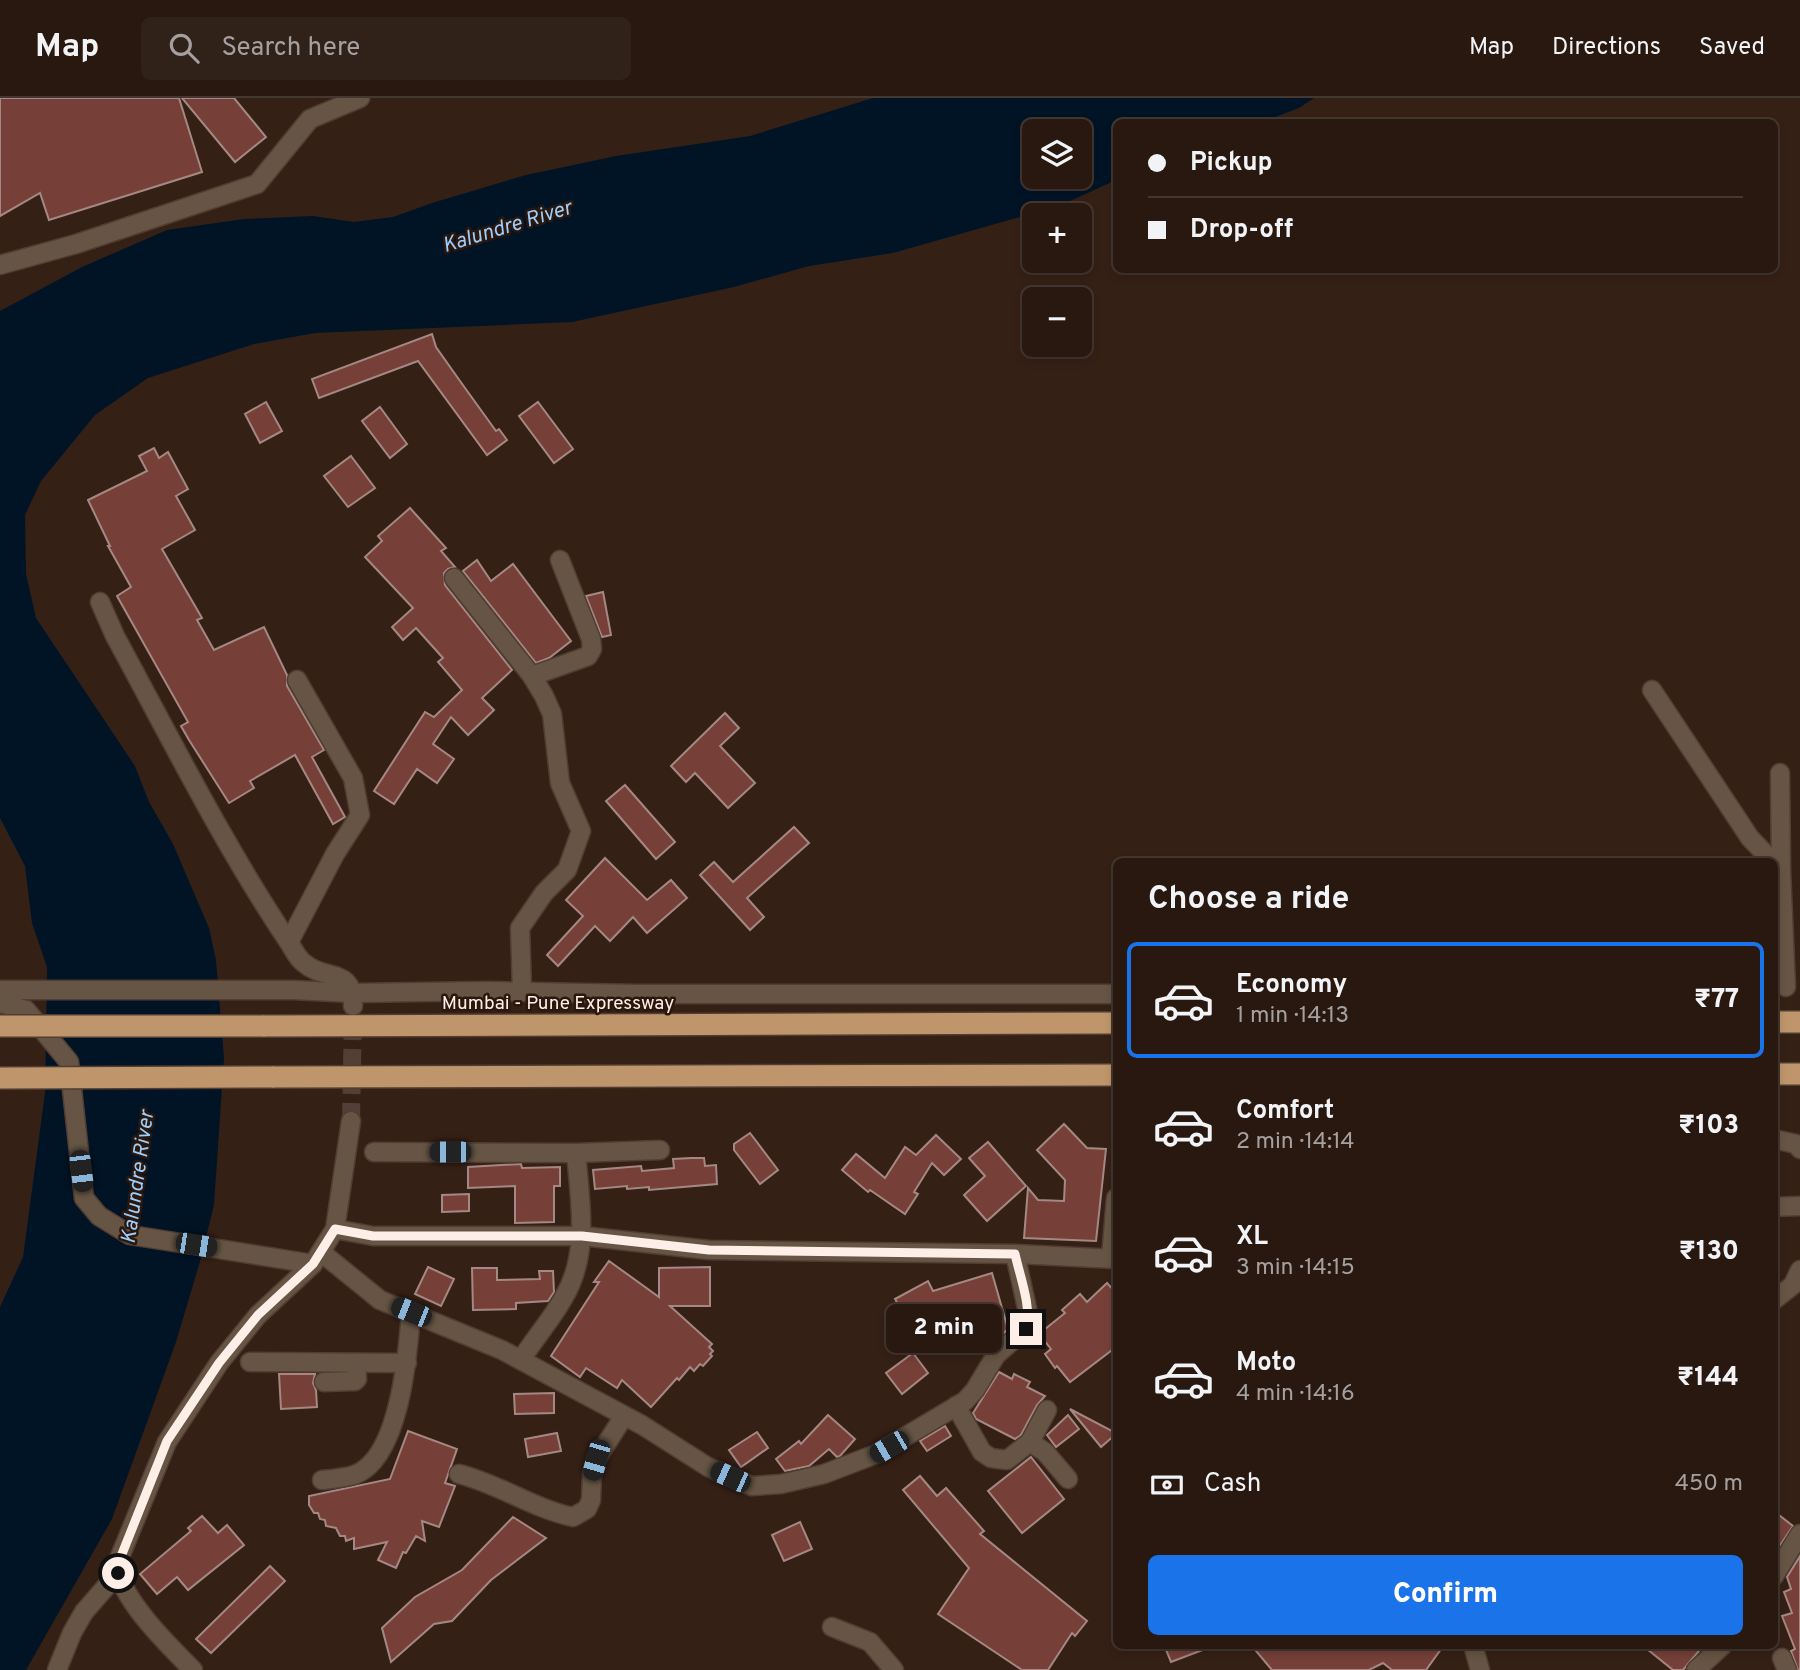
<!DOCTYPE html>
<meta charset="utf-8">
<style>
:root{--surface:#281810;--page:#302119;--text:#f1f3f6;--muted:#a5a09f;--line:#443730;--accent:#1a73e8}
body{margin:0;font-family:Overpass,sans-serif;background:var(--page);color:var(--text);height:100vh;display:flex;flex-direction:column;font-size:26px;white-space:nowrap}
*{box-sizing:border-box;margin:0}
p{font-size:23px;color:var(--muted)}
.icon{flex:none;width:38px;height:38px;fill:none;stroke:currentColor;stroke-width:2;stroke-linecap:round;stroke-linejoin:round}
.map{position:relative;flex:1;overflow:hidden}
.drawer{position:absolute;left:1113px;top:760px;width:665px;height:791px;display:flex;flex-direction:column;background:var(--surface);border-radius:10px;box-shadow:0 4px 10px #0003,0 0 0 2px var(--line)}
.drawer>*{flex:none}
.banner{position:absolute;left:1113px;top:21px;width:665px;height:154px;border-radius:10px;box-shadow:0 4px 10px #0003,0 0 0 2px var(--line);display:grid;align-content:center;height:154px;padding:0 35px;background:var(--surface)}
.tools{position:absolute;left:1022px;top:21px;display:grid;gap:14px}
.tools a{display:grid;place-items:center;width:70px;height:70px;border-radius:10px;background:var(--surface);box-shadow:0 4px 10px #0003,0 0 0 2px var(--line);font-size:35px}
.end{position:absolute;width:32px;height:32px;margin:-16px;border:9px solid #fdeee7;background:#111;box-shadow:0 0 0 4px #111}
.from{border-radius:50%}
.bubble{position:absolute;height:49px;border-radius:10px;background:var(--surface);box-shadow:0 4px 10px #0003,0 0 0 2px var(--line);font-size:23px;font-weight:800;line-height:49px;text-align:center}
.car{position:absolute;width:21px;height:42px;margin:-21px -10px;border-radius:9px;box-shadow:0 0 5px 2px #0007;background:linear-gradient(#222 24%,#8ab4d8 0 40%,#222 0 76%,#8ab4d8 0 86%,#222 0)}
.banner b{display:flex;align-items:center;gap:24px;height:66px;font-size:26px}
.banner b+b{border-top:2px solid var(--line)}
.banner i{width:18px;height:18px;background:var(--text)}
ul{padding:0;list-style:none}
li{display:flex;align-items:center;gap:21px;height:116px;margin:0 14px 10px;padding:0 21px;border:4px solid transparent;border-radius:10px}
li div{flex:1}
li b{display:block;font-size:26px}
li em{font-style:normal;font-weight:800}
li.current{border-color:var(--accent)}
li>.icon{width:63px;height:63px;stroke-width:1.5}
h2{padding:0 35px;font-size:32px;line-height:84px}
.pay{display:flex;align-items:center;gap:18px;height:77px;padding:0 35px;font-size:26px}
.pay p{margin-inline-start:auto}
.primary-button{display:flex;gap:14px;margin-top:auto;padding:14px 35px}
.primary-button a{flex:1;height:80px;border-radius:10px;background:var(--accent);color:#fff;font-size:28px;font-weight:800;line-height:80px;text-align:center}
header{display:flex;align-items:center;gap:42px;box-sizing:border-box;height:98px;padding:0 35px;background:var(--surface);border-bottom:2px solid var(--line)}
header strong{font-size:33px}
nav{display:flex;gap:38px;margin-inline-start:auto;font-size:24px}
.search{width:490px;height:63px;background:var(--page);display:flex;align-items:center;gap:18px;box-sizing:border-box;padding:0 24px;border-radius:10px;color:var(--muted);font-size:26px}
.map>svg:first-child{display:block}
.water{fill:#011426;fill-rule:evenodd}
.building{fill:#764039;stroke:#a58883;stroke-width:2}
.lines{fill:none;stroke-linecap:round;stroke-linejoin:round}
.minor-tunnel{stroke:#533f35;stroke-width:18;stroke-dasharray:18 9;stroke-linecap:butt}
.minor-casing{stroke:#513d33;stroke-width:21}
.motorway-casing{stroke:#513d33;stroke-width:24}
.minor{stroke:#654;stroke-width:18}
.motorway{stroke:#bf956b;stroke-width:21}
.motorway-bridge-casing{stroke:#513d33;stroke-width:24;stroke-linecap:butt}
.motorway-bridge{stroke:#bf956b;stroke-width:21}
.route{stroke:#fdeee7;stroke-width:9}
.labels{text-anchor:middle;stroke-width:5;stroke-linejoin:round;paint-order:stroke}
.street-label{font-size:19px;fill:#fdeee7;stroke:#2a170d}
.water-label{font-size:21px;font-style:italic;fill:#9ccffe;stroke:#2a170d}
</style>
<header>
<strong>Map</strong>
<div class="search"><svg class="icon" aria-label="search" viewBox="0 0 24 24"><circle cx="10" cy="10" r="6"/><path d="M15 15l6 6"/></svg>Search here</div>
<nav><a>Map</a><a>Directions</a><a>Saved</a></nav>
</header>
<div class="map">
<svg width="1800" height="1572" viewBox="0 0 1800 1572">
<rect width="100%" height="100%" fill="#352016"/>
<path class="water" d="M873,0H1314L1299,10L1262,24H1116V82L1059,108L893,155L809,168L734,189L572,224L315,235L254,246L148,280L95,317L41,383L25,417L26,476L36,520L135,668L149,704L173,746L209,830L216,862L224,960L214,1107L199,1167L176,1244L112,1421L26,1572H0V1209L23,1159L45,995L47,869L32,825L25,768L0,720V213L82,169L167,132L244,121L313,118L354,124L393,119L432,105L526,77L616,58L750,38ZM1034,33H1080V79H1034Z"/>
<g class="building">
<path d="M0,0H179L202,74L49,122L40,95L0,118Z"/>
<path d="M182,0H234L266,39L235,64Z"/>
<path d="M432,236L436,249L460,283L496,333L499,331L507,342L487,357L418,263L319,300L312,281Z"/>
<path d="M266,304L282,333L260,345L245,316Z"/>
<path d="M538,304L573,351L554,365L519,318Z"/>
<path d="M380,309L407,346L390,360L362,323Z"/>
<path d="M154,350L159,360L168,354L188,391L176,398L195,432L162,451L202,520L197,522L214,552L264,529L287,577V588L324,652L312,659L345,719L333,726L295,657L250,683L254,690L229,705L189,642L181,628L188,624L117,498L131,489L108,448H110L88,402L147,373L139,358Z"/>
<path d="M351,358L375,390L348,409L324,378Z"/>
<path d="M410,410L446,450L441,453L455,469L448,471L444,475L445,487L512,572L482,600L494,612L468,637L451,619L433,646L454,661L437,685L417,671L394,706L374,693L425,614L434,619L462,592L438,564L443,560L416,530L403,542L392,529L413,510L365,459L382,443L378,438Z"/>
<path d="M477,462L491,483L513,466L571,543L549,560L536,565L463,473Z"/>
<path d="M603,494L611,537L602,539L586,498Z"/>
<path d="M725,615L739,630L720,648L755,685L728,710L695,675L686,684L671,668Z"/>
<path d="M625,687L675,744L656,761L606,703Z"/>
<path d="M794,729L809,745L747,800L764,819L750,832L700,777L714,764L733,784Z"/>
<path d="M605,760L647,802L671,782L687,800L647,835L633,819L610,843L595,828L558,868L547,857L583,818L566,802Z"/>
<path d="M1064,1026L1087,1050L1106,1051L1096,1143L1024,1140L1028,1090L1038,1102L1064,1103L1065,1082L1037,1052Z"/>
<path d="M750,1035L778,1072L760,1086L734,1052V1046Z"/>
<path d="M936,1037L961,1061L944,1077L932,1065L914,1094L918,1096L905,1116L870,1092L868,1094L842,1072L856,1056L885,1080L905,1049L916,1057Z"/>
<path d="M988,1044L1026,1088L987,1123L964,1097L985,1078L969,1060Z"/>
<path d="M691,1060H704L705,1068L716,1067L717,1086L649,1092V1089L627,1091V1088L595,1091L593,1072L641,1068L642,1073L674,1070L673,1061Z"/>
<path d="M521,1066L522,1070L560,1069V1088H554V1124L515,1125V1088L468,1090V1069Z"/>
<path d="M469,1096V1113L442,1114V1097Z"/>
<path d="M609,1163L659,1199V1170L710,1169V1208H670L712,1246L709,1249L713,1253L710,1256L712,1258L703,1268L700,1266L694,1273L690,1269L679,1282L677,1280L651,1309L622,1282L617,1290L586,1270L580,1279L551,1258L599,1184H594Z"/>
<path d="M428,1169L454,1181L441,1208L415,1196Z"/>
<path d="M472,1170H497V1182L540,1181L539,1173H553L554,1194L548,1203L516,1205V1211L473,1212Z"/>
<path d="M992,1175L1008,1231L999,1240L964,1250L959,1232L923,1252L895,1201L928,1183L933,1193Z"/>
<path d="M1107,1185L1116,1195V1249L1070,1284L1057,1268L1055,1270L1045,1256L1051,1251L1039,1236L1065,1215L1062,1212L1080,1196L1087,1204Z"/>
<path d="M913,1255L928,1275L902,1296L886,1275Z"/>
<path d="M999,1274L1012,1281L1014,1276L1030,1284L1027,1289L1045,1298L1037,1307L1021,1337L1015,1341L976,1321L973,1315Z"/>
<path d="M279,1276H315L313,1285L316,1292L317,1309L281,1311Z"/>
<path d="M554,1295V1315L515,1316L514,1296Z"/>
<path d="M1070,1311L1116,1335V1336L1101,1349Z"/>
<path d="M828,1317L855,1341L840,1358L837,1359L829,1351L809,1368L785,1373L776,1361L799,1343L801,1346Z"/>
<path d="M1068,1317L1079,1331L1056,1349L1047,1337Z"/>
<path d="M945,1328L951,1338L927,1353L920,1343Z"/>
<path d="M408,1333L457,1351L445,1385L455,1388L439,1429L422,1423L425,1443L416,1438L406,1455L403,1454L396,1470L378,1462L387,1444L354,1451V1440L346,1443L345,1438H340L336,1430L326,1428L325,1422L320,1421L318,1415H314L309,1407V1398L390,1381Z"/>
<path d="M757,1334L768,1350L741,1369L729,1352Z"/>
<path d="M557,1335L561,1353L528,1359L525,1341Z"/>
<path d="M1031,1359L1064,1401L1022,1435L988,1393Z"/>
<path d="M920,1378L937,1398L946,1390L984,1433L980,1436L1087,1523L1075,1538L1072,1535L1048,1572H1022L938,1516L969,1470L903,1392Z"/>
<path d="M1774,1413L1793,1428L1777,1452L1774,1447Z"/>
<path d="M202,1418L218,1435L227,1427L244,1447L188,1492L177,1479L157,1496L140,1476L191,1433L188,1430Z"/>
<path d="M513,1419L546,1440L491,1482L452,1523L434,1526L391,1564L382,1530L415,1499L462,1472Z"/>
<path d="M800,1424L812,1451L784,1463L772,1437Z"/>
<path d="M1800,1458V1572H1798L1791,1553L1795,1551L1782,1518L1792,1515L1784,1494L1791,1491L1787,1479Z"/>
<path d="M270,1468L285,1483L211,1555L196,1541Z"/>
<path d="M1164,1547H1212L1213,1548L1171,1564Z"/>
<path d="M1251,1547H1444L1426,1572H1392L1383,1565L1369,1572H1272Z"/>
<path d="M1642,1547H1704L1683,1572H1673Z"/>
</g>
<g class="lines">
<path class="minor-tunnel" d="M351,1023L353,915"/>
<g class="minor-casing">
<g id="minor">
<path d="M0,167L76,146L257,86L310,21L360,0"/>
<path d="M454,480L532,578"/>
<path d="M100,504L115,538C171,641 223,746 288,843C293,850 297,860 304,865C325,884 354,868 353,908"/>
<path d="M1652,592L1750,740L1772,763"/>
<path d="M1780,675L1781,772L1786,889"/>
<path d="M289,844L335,756L360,717L353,680L297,582"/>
<path d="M0,892H293L353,895L488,893L637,896H1116"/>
<path d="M522,893L520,830L544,795L567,772L581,733L560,685L552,616L544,598L532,578L588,558L592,551L591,541L560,462"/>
<path d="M0,905L26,912L69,964L84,1100L99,1118L130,1137L313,1166"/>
<path d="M1774,1041L1796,1046L1800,1051"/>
<path d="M374,1054L576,1055C580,1103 590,1155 564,1199C552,1221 534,1241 521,1262"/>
<path d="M576,1055L660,1052"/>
<path d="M1774,1109L1800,1108"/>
<path d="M335,1131L373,1138H582L709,1152L1015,1156L1116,1161"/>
<path d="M322,1155L380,1202L502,1252L642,1327L708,1369L752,1388L781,1386L824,1376L876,1356L965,1303L975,1292L996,1257L1026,1231L1027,1210L1015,1156"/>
<path d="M1111,1160L1116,1100"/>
<path d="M1774,1202L1793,1187L1800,1172"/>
<path d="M250,1264L407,1265"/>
<path d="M324,1284L355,1283L357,1281L356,1265"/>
<path d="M956,1308L982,1354L991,1360L1007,1362L1030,1344L1047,1312"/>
<path d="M1030,1344L1045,1354L1068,1381"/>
<path d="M459,1376C499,1386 534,1411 573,1419L587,1411L591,1402L592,1376L596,1362L624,1318"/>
<path d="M322,1382C332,1381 344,1380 354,1377C400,1361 408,1255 411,1214"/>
<path d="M1774,1478L1800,1436"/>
<path d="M832,1529L870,1544L894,1572"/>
<path d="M1473,1547L1480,1572"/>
<path d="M1782,1560L1787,1572"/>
<path d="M57,1572L72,1535L84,1514L118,1475"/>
<path d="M193,1572C170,1549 129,1509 119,1477C118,1472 119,1467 119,1461L167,1344L219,1265L258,1217L313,1166L335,1131L351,1023"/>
<path d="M1696,1572L1723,1547"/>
</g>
</g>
<g class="motorway-casing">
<g id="motorway">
<path d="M1774,924H1800"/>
<path d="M263,928L1116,925"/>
<path d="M1774,976H1800"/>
<path d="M272,979L1116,977"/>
</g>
</g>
<use href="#minor" class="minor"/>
<use href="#motorway" class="motorway"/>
<g class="motorway-bridge-casing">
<g id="motorway-bridge">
<path d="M0,928H263"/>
<path d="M0,980L272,979"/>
</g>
</g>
<use href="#motorway-bridge" class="motorway-bridge"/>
</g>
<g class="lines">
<path class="route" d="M118,1475L120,1461L167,1343L219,1265L258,1217L313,1166L335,1131L373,1138H582L709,1152L1015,1156C1020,1179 1032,1209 1026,1231"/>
</g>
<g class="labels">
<g class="street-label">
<text x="558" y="911">Mumbai - Pune Expressway</text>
</g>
<g class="water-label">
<text transform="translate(507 128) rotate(-17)" y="7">Kalundre River</text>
<text transform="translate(137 1079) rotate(-82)" y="7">Kalundre River</text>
</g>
</g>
</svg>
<div class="tools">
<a><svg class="icon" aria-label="layers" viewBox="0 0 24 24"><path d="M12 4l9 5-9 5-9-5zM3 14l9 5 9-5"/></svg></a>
<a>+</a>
<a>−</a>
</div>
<i class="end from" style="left:118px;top:1475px"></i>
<i class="end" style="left:1026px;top:1231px"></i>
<div class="bubble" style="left:886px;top:1206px;width:116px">2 min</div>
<i class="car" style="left:450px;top:1054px;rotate:270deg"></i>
<i class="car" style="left:81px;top:1073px;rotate:173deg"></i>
<i class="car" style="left:196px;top:1147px;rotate:99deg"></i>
<i class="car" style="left:411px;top:1214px;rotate:292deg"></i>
<i class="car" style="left:889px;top:1349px;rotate:240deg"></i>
<i class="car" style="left:596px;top:1362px;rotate:196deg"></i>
<i class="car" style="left:730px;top:1379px;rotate:294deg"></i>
<div class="banner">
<b><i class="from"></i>Pickup</b>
<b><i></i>Drop-off</b>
</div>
<section class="drawer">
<h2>Choose a ride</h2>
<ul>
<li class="current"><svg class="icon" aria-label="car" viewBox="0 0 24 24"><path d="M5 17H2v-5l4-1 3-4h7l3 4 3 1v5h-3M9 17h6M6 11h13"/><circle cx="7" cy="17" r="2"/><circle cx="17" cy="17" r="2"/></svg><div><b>Economy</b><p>1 min · 14:13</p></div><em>₹77</em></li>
<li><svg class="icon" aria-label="car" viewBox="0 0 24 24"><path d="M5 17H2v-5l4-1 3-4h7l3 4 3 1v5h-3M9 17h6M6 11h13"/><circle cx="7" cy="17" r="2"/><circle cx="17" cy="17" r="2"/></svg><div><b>Comfort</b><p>2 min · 14:14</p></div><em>₹103</em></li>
<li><svg class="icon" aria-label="car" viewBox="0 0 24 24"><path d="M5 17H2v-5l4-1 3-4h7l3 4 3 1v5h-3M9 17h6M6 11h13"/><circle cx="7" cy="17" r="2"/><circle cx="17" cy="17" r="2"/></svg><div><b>XL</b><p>3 min · 14:15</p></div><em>₹130</em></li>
<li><svg class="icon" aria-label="car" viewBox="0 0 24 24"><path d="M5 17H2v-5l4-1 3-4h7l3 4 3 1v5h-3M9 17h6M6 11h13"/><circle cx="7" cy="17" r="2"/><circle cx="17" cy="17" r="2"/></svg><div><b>Moto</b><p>4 min · 14:16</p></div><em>₹144</em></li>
</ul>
<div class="pay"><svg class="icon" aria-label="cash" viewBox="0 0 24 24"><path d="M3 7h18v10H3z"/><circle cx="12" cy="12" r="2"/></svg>Cash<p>450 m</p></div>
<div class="primary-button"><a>Confirm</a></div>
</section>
</div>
